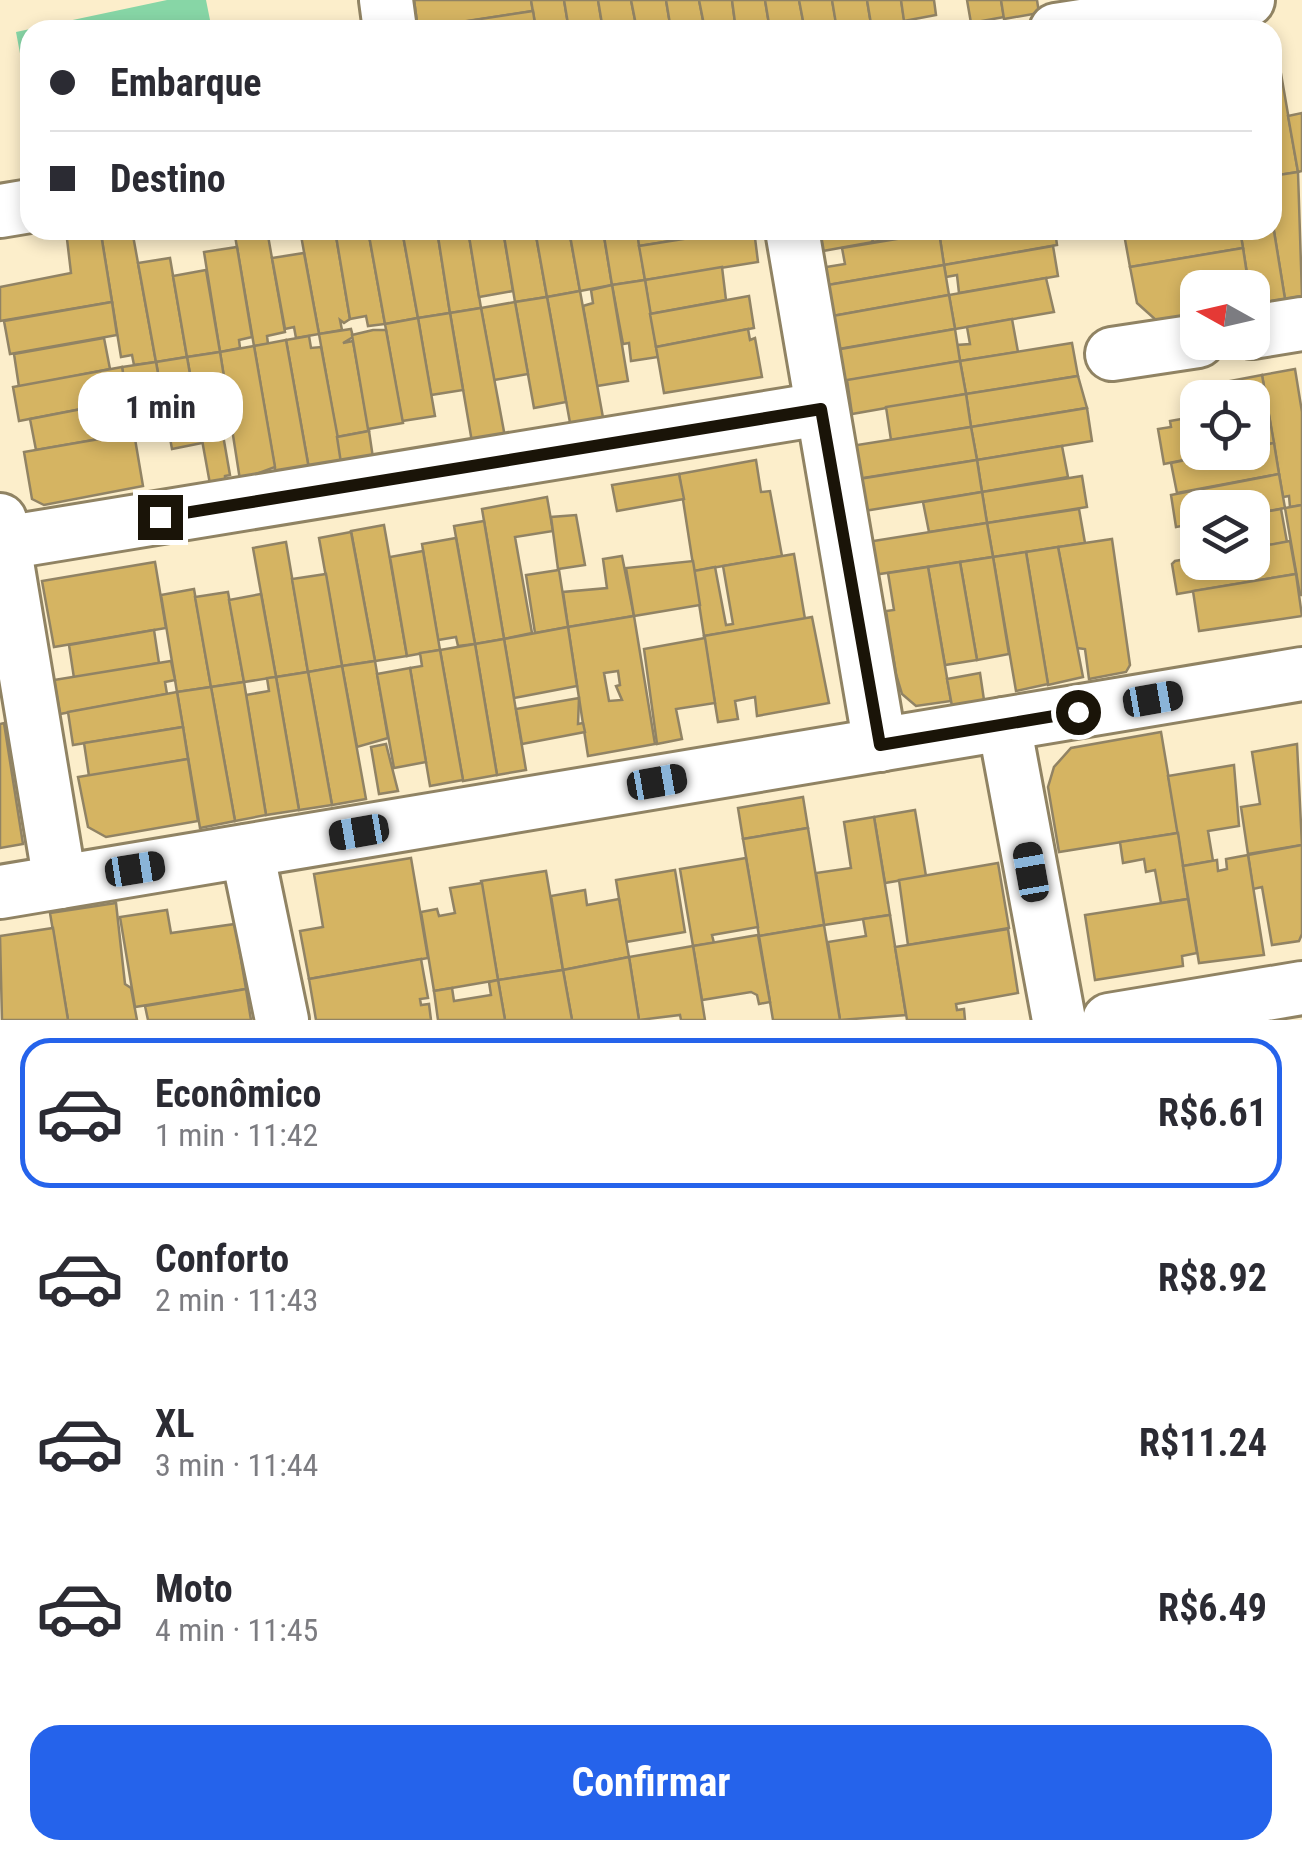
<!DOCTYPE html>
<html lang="pt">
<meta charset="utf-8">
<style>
:root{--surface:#fff;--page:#f7f7f7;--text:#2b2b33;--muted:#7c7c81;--line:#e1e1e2;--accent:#2563eb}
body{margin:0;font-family:"Roboto Condensed",sans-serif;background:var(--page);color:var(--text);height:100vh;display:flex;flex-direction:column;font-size:38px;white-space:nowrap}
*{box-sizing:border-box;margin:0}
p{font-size:32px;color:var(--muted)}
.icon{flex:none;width:55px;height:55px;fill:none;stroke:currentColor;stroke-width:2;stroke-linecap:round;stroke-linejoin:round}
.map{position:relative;height:1020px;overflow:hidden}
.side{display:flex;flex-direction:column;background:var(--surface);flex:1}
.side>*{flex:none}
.banner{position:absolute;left:20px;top:20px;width:1262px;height:220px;border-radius:30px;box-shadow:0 5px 15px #0003;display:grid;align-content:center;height:220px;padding:0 30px;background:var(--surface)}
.needle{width:65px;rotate:278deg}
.buttons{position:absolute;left:1180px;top:270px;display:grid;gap:20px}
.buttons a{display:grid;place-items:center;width:90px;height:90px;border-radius:20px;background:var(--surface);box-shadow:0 5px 15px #0003;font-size:50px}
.end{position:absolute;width:45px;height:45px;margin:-22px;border:12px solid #1a1408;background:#fff;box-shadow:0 0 0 5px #fff}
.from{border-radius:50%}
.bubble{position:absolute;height:70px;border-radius:30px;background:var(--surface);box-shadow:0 5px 15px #0003;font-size:32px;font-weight:700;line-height:70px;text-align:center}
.car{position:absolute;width:30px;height:60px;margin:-30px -15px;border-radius:12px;box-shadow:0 0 8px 2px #0007;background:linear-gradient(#222 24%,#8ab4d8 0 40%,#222 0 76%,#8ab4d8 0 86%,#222 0)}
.banner b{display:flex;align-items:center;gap:35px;height:95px;font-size:38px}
.banner b+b{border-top:2px solid var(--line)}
.banner i{width:25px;height:25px;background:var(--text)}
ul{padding:18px 0 0;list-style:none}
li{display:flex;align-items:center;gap:30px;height:150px;margin:0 20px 15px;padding:0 10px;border:5px solid transparent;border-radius:30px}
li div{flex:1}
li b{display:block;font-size:38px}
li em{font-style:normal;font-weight:700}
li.active{border-color:var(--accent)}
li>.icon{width:90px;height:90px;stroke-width:1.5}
.cta{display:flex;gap:20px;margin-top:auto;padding:20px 30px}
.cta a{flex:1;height:115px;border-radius:30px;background:var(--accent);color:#fff;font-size:40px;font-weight:700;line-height:115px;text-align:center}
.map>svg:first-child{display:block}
.green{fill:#87d6a6}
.building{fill:#d5b462;stroke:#918364;stroke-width:2.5;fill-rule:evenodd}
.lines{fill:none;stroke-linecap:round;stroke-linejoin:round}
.minor-casing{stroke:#908363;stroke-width:58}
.minor{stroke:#fff;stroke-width:52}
.route{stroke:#1a1408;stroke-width:12}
</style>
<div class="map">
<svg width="1302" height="1020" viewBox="0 0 1302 1020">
<rect width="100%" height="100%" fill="#fceecb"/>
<path class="green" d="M167,0H206L212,30H30V107L16,32Z"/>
<g class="building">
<path d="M414,0H531L533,11L418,29Z"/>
<path d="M531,0H564L569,30H536Z"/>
<path d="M564,0H598L603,30H569Z"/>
<path d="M598,0H631L637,30H603Z"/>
<path d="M631,0H666L671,30H637Z"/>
<path d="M666,0H699L705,30H671Z"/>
<path d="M699,0H732L736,30H705Z"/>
<path d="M732,0H765L770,30H736Z"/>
<path d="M765,0H799L805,30H770Z"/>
<path d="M799,0H832L836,21L804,26Z"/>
<path d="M832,0H867L872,30H837Z"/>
<path d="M867,0H901L906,30H872Z"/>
<path d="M901,0H934L936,15L904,21Z"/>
<path d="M967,0H1001L1004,17L971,23Z"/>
<path d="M1001,0H1037L1039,13L1004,19Z"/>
<path d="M533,11L536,30L421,28L434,26Z"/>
<path d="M1275,39L1298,172L1272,176V40Z"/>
<path d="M1302,113V171L1298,172L1288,116Z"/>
<path d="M1298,172L1302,296L1285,299L1272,219V176Z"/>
<path d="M1272,219L1285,299L1252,304L1240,230H1272Z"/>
<path d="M132,230L156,362L134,365L132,355L121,357L101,234Z"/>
<path d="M234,230H267L285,332L267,336L268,344L254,346Z"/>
<path d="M300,230H335L350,319L344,323L340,320L342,330L319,334Z"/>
<path d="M335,230H368L385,324L368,326L366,316L350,319Z"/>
<path d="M368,230H402L418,318L385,324Z"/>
<path d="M402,230H437L450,313L418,318Z"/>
<path d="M437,230H468L481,308L450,313Z"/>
<path d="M468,230H503L513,291L479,297Z"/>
<path d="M503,230H535L547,297L515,302Z"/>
<path d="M535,230H569L580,291L547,297Z"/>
<path d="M569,230H603L612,285L580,291Z"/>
<path d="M603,230H637L645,280L612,285Z"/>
<path d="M637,230H740L639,246Z"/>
<path d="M740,230H754L758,262L645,280L639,246Z"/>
<path d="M820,230H871L873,242L823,251Z"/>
<path d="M871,230H904L905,237L873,242Z"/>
<path d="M1055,230L1057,245L944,265L939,232Z"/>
<path d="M1148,230H1240L1243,248L1130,267L1124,234Z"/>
<path d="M939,232L944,265L822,286L820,268L845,264L842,248Z"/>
<path d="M101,234L112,302L0,321V287L71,273L67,239Z"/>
<path d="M1053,246L1058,276L959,293L957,275L946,277L944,265Z"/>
<path d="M237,247L252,337L239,340L240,348L220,352L204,252Z"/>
<path d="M1243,248L1249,288H1198V314L1157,321L1137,303L1130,267Z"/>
<path d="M304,253L319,334L296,338L294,327L285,329L272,258Z"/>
<path d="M170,258L187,357L156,362L138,263Z"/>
<path d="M944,265L949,295L827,317L822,286Z"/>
<path d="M722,267L726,300L650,314L645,280Z"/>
<path d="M206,270L220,352L187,357L173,276Z"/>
<path d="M1046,278L1054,312L955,329L949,295Z"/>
<path d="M645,280L658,357L631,361L629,343L623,344L612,285Z"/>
<path d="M612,285L628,381L597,386L583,306L593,303L591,290Z"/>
<path d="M580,291L604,423L571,428L547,297Z"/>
<path d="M949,295L955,329L833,350L827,317Z"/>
<path d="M749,296L754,328L656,347L650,314Z"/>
<path d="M547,297L566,402L534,408L515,302Z"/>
<path d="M112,302L117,335L10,354L4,321Z"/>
<path d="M515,302L528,374L494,380L481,308Z"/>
<path d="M481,308L505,437L472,442L450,313Z"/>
<path d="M450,313L463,390L431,395L418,318Z"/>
<path d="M418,318L435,416L402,421L385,324Z"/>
<path d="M1012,319L1018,352L960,361L957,345L970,344L967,327Z"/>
<path d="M351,329L353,337L343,343L353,341L369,431L337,437L319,334Z"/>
<path d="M748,329L750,340L755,338L762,377L664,393L656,347Z"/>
<path d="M955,329L960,361L839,382L835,350Z"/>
<path d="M373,330H386L403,423L368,429L352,335Z"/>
<path d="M309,336L311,348L321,347L342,460L309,469L286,340Z"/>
<path d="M104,338L110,369L19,387L14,354Z"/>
<path d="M286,340L309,469L276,475L254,346Z"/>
<path d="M1072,343L1078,376L966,394L960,361Z"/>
<path d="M254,346L275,467L240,480L220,352Z"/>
<path d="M220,352L233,433L223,435L230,475L225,476V481L210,484L187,357Z"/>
<path d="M187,357L202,443L172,449L156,362Z"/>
<path d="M960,361L966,394L852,414L847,380Z"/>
<path d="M156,362L169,436L135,441L122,367Z"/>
<path d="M122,367L128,400L19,421L13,387Z"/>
<path d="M1295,369L1302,412V505L1290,507L1289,496L1283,497L1262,375Z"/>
<path d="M1262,375L1274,443L1252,447V398H1227L1225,382Z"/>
<path d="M1078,376L1087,408L971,427L966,394Z"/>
<path d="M966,394L971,427L891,440L886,407Z"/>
<path d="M128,400L134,433L36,450L30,419Z"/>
<path d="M1087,408L1092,441L977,460L971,427Z"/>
<path d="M1198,416V452H1224L1164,464L1158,429L1171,427L1170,421Z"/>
<path d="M971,427L977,460L857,479L851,446Z"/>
<path d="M369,431L373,458L341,463L337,437Z"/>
<path d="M134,433L143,486L44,505L32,499L24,452Z"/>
<path d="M1274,443L1279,474L1177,493L1171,463L1224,452H1252V447Z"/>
<path d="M1062,446L1068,477L982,492L977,460Z"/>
<path d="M756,460L761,492L770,491L782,556L694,571L679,474Z"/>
<path d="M977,460L982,492L864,511L859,479Z"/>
<path d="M679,474L684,499L617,511L612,485Z"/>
<path d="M1279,474L1285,508L1252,514V508H1198V523L1176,527L1171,495Z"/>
<path d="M1082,476L1087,507L987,523L982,492Z"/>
<path d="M982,492L987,523L929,532L923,502Z"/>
<path d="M547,497L553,531L515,537L532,633L504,639L482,509Z"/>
<path d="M1302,505V595H1300L1285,508Z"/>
<path d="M1079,509L1085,543L993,557L987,523Z"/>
<path d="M1281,509L1287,542L1252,548V514Z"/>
<path d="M576,515L585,565L558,569L551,517Z"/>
<path d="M484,521L504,639L475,644L454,526Z"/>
<path d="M987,523L993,557L873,575L867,542Z"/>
<path d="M384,525L407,656L375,661L351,531Z"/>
<path d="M351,532L375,661L342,666L319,538Z"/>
<path d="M456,538L475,644L458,646L456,637L438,640L422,544Z"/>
<path d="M1112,539L1130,665L1126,672L1089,679L1085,649L1077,648L1058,547Z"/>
<path d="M1290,541L1296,574L1177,594L1172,564L1175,561L1198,557V562H1252V548Z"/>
<path d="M286,542L308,672L276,677L253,548Z"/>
<path d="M1058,547L1083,677L1048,685L1026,552Z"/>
<path d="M423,551L440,650L407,656L390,557Z"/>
<path d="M1026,552L1048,684L1016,691L993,557Z"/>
<path d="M794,554L805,619L704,636L694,571L715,567L726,625L733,624L723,566Z"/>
<path d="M622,556L634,616L568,627L563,592L607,588L603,559Z"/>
<path d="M993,557L1009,654L977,660L960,562Z"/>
<path d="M693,561L700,605L634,616L626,568Z"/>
<path d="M155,562L166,628L54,647L42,581Z"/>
<path d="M960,562L977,660L945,665L928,567Z"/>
<path d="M928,567L951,701L916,706L902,694L896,674L886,611L894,610L888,573Z"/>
<path d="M559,570L568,627L535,633L526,575Z"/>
<path d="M326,574L342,666L308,672L292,579Z"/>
<path d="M1296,574L1302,616L1199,631L1193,591Z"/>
<path d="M194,589L211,687L177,692L161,595Z"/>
<path d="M228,592L244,682L211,687L195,597Z"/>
<path d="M261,594L276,677L244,682L229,600Z"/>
<path d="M634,616L655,744L588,756L568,627ZM618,671L620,685L616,686L622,700L609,701L604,673Z"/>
<path d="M812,617L829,703L757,716L755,697L735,701L738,719L718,722L704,636Z"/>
<path d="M568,627L577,686L514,698L504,639Z"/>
<path d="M154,630L159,663L74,678L69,645Z"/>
<path d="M705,638L715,703L676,709L682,739L657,744L644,649Z"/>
<path d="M504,639L526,770L497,775L475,644Z"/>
<path d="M475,644L497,775L463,781L440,650Z"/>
<path d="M440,650L463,780L430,786L410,668L422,666L420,653Z"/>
<path d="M171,661L175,680L165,682L167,694L60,714L54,680Z"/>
<path d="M375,661L388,738L357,747L342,666Z"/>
<path d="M342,666L366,799L332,805L308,672Z"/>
<path d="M410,668L426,762L394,768L377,674Z"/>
<path d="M308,672L332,805L299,810L276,677Z"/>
<path d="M980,673L984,700L952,706L947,679Z"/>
<path d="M276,677L299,810L266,815L246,695L269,691L267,678Z"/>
<path d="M244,682L266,815L235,821L211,687Z"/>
<path d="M211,687L235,821L200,828L177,692Z"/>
<path d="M177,692L183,727L73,745L68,712Z"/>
<path d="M579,698L578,724L583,723L585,732L522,744L516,709Z"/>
<path d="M4,723L23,844L0,848V724Z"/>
<path d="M183,727L188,759L89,776L84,743Z"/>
<path d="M1161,732L1178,833L1059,852L1048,787L1054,767L1071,748Z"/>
<path d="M386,744L398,791L379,794L371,747Z"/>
<path d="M1297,744L1302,845L1248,854L1241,807L1260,804L1252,752Z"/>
<path d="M188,759L198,821L106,837L88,827L78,777Z"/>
<path d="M1234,765L1239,826L1208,831L1213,861L1183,866L1168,776Z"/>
<path d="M803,797L808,828L743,839L738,808Z"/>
<path d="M915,810L926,876L885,883L874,817Z"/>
<path d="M874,817L890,915L824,925L816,873L851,868L844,822Z"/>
<path d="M808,828L824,925L759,936L743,839Z"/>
<path d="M1178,833L1188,899L1161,903L1155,870L1146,872L1144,859L1123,863L1120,842Z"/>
<path d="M1302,845V934L1299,941L1272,945L1262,887L1253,889L1248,855Z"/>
<path d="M1248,855L1264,955L1199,963L1183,866L1217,860L1218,871L1227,869L1226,859Z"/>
<path d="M411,858L428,958L309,979L300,931L323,927L314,874Z"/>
<path d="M746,858L758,927L712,935L714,943L693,946L680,869Z"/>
<path d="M998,863L1009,928L908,945L899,880Z"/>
<path d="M675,870L685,932L626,942L616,880Z"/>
<path d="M546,871L563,970L498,980L481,881Z"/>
<path d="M482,883L498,980L434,991L421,912L437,909L439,916L455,913L450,888Z"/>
<path d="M585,890L587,905L619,899L629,957L563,970L551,896Z"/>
<path d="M1188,899L1197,953L1182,956L1183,966L1095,980L1085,915Z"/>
<path d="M116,903L125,984L131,988L137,1020H68L50,913Z"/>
<path d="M167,910L171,933L235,924L246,989L135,1007L120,917Z"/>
<path d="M890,915L906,1015L840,1020L828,942L866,936L863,919Z"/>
<path d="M824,925L840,1020H773L759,936Z"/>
<path d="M53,928L68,1020H2L0,936Z"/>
<path d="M1008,929L1018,993L956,1004L957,1010L964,1009L965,1020H907L895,947Z"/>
<path d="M758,935L770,1002L759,1004L757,995L751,992L702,1000L693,946Z"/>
<path d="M693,946L705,1020H681L680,1015L639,1020L629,957Z"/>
<path d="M629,957L639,1020H572L563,970Z"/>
<path d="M421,959L428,998L420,999L421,1005L429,1004L431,1020H316L309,979Z"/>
<path d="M563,970L572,1020H505L498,980Z"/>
<path d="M498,980L505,1020H438L434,991L452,988L454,1001L491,995L489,982Z"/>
<path d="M246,989L251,1020H148L145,1006Z"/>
</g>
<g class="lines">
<g class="minor-casing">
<g id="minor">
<path d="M386,0L390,30"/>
<path d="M1056,30L1248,0"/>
<path d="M0,211L30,206"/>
<path d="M792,230L880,745"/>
<path d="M1252,332L1302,324"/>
<path d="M1112,354L1198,341"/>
<path d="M0,520L60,882"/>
<path d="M4,543L821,409"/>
<path d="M1004,724L1059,1020"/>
<path d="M247,851L282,1020"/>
<path d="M0,892L1302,674"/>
<path d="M1109,1020L1302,988"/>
</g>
</g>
<use href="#minor" class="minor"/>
</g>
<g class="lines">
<path class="route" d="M160,517L821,409L880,745L1078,712"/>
</g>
</svg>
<div class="buttons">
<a><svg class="needle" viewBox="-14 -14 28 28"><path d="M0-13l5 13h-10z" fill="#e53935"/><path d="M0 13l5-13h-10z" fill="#7c7c81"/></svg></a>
<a><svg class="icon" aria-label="locate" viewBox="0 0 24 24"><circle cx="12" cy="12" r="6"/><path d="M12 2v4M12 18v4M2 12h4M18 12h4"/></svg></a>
<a><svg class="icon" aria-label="layers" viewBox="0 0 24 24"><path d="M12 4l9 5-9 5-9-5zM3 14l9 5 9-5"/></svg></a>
</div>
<i class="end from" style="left:1078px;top:712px"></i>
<i class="end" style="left:160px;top:517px"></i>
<div class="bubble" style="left:78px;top:372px;width:165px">1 min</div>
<i class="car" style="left:1153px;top:699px;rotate:80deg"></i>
<i class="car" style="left:657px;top:782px;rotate:80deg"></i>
<i class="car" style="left:359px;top:832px;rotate:260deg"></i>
<i class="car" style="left:135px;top:869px;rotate:81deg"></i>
<i class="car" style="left:1031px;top:872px;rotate:350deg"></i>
<div class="banner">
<b><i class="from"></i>Embarque</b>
<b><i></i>Destino</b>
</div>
</div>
<section class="side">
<ul>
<li class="active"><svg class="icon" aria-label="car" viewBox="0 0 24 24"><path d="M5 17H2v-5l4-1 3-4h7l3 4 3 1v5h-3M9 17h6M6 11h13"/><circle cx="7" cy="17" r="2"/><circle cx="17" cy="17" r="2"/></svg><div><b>Econômico</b><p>1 min · 11:42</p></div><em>R$6.61</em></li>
<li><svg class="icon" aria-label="car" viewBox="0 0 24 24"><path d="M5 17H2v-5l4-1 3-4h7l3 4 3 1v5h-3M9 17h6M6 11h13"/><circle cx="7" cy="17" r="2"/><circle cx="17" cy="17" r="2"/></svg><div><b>Conforto</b><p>2 min · 11:43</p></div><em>R$8.92</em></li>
<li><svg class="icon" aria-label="car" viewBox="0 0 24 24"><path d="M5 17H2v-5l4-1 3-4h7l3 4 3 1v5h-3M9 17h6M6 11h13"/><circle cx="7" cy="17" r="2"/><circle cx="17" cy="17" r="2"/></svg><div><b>XL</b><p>3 min · 11:44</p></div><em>R$11.24</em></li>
<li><svg class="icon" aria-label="car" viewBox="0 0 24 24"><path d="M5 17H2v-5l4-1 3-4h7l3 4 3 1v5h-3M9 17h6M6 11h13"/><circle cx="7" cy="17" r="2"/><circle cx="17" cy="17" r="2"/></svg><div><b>Moto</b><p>4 min · 11:45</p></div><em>R$6.49</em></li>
</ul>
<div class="cta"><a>Confirmar</a></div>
</section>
